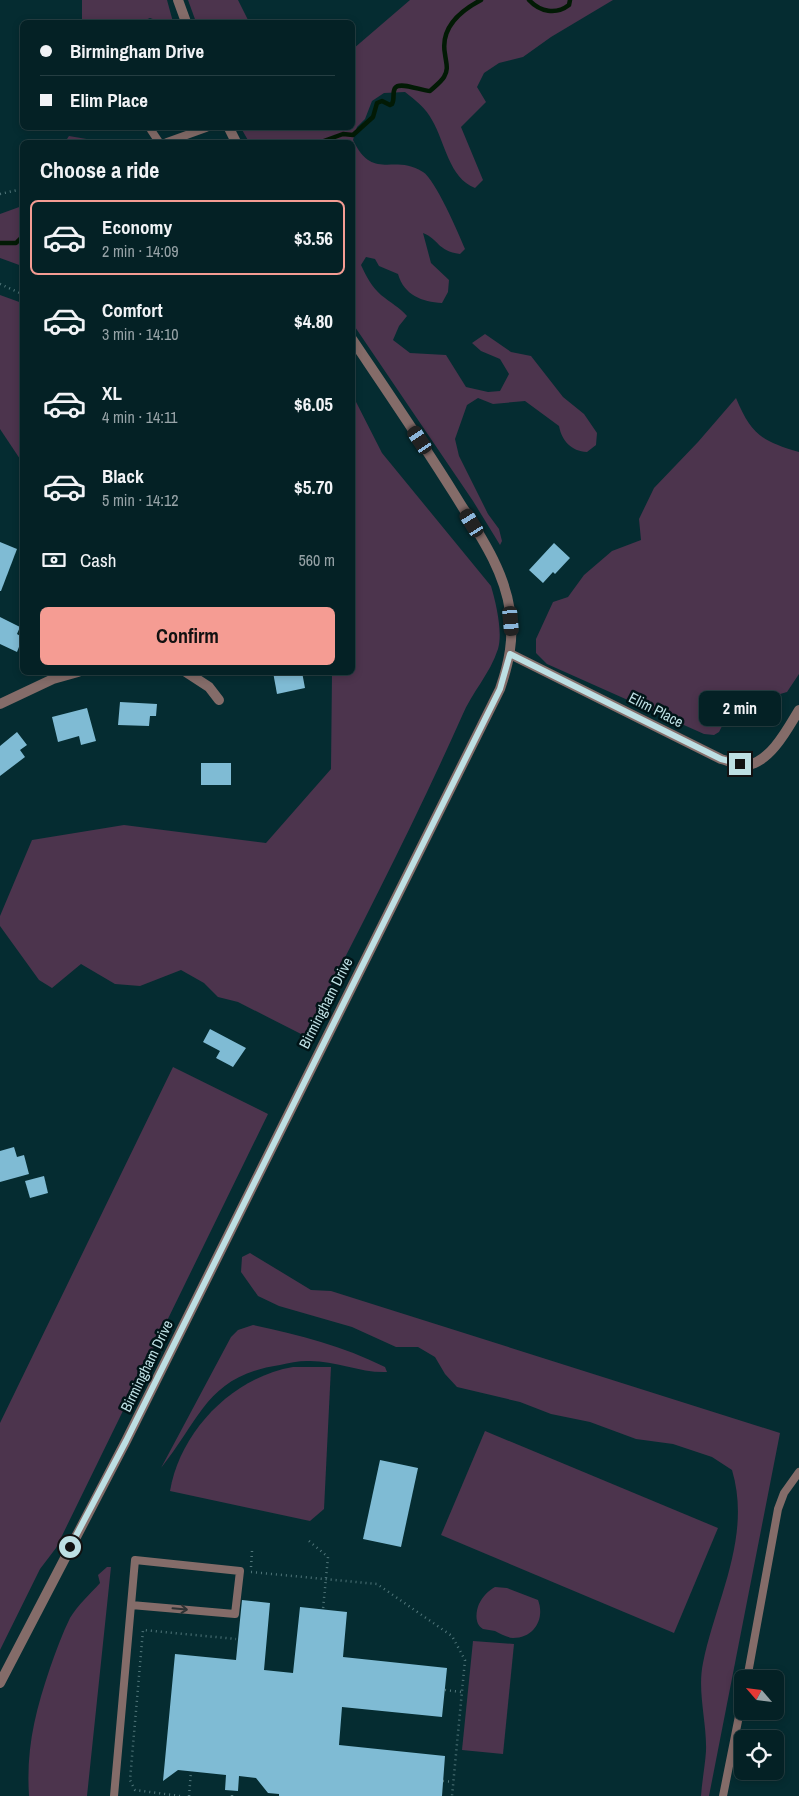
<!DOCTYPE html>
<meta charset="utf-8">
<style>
:root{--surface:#042125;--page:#0d292d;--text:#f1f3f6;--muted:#97a3a7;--line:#253e42;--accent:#f59c93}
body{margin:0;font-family:"Archivo Narrow",sans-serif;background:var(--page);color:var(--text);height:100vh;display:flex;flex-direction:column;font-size:19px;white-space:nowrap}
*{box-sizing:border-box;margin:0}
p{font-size:16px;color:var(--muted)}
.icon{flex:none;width:28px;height:28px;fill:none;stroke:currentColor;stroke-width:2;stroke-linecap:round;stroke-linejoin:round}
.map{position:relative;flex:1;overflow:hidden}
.drawer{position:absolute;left:20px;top:140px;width:335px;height:535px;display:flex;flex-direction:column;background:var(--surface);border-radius:8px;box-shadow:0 2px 8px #0003,0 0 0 1px var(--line)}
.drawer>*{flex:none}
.banner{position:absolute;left:20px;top:20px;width:335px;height:110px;border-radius:8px;box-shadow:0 2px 8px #0003,0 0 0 1px var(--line);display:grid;align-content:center;height:110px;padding:0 20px;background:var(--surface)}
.needle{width:32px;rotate:298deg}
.buttons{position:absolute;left:734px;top:1670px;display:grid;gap:10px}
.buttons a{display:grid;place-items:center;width:50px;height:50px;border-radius:8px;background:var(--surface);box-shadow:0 2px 8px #0003,0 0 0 1px var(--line);font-size:25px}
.end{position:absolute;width:22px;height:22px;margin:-11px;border:6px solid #bddfe3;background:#111;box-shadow:0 0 0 2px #111}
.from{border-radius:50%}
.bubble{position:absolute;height:35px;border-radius:8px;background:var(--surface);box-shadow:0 2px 8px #0003,0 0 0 1px var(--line);font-size:16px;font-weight:800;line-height:35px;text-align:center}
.car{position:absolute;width:15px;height:30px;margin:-15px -8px;border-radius:6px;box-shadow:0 0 4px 1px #0007;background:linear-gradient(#222 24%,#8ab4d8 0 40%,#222 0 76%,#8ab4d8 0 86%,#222 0)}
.banner b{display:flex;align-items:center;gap:18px;height:48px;font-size:19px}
.banner b+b{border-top:1px solid var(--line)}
.banner i{width:12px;height:12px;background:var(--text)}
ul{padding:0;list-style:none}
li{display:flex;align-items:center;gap:15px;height:75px;margin:0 10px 8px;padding:0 10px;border:2px solid transparent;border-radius:8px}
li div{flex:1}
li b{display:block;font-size:19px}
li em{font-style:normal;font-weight:800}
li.active{border-color:var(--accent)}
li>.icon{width:45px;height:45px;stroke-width:1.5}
h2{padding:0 20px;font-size:22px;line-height:60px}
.pay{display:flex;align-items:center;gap:12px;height:55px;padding:0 20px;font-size:19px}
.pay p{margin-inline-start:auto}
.action{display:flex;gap:10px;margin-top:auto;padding:10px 20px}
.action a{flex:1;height:58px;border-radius:8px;background:var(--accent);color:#111;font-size:20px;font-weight:800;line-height:58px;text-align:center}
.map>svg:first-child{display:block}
.green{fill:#4c344d}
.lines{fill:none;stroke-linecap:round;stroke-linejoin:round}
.stream{stroke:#021a05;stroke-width:4.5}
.building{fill:#7fbbd4}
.path{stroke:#51767a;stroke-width:2.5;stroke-dasharray:1 4;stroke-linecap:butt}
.service{stroke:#846c69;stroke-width:8}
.minor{stroke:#846c69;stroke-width:10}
.oneway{stroke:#2e3334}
.route{stroke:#bddfe3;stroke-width:6}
.labels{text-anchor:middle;stroke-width:5;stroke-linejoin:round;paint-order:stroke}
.street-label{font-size:15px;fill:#bddfe3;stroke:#001417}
</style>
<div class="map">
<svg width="799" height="1796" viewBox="0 0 799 1796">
<rect width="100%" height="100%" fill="#052c31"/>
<g class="green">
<path d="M82,0H167L173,22H161L150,18L140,22H82Z"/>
<path d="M188,0H238L249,22H196Z"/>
<path d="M410,0H613L551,37L523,57L499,63L484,73L477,87L486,102L461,127L483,180L475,188C449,178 445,142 432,120C426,108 415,100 405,92L384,93L372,101L365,119L357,127L353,140C373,182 393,153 423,172C435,179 459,234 465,249L460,254C437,251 439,239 423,233L431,263L449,280L448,292L442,303C422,302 404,295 398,274L379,266L375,259L366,257L361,265C366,276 372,287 381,295C391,303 399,307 407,316L399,326L393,340L410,353L446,355L466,387L488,392L500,391L509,374L500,359L481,351L472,343L485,334L511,352L531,356L563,397L584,414L597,433L596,445L587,452C571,451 562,441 559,426L525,401L493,404L478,398L467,405L455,439L459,456L488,514L499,529L502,541L500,545L473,501L353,324L352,142H249L241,128H352L353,49Z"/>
<path d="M69,136L104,142H65Z"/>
<path d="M22,206V266L0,258V214Z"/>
<path d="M0,295L22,303V462L0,429Z"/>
<path d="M353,396L382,453L491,586C496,603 503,632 498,649C490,674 472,692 462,716C414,824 359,930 305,1036L238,1002L218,997L204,983L181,970L140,986L115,984L81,964L52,988L39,980L0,926V916L32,840L124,825L266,843L331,769L332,673L352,672Z"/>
<path d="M736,398C751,434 761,441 799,452V674L787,692L770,697L740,691L719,732L714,735L704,734L547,664L536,653V639L553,602L568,597L584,575L612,551L641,540L639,519L654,488L698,442Z"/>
<path d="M173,1067L268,1114L56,1548L40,1569L0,1650V1423Z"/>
<path d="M250,1253L311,1290L331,1291L780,1433L709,1796H701C702,1781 705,1766 706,1751C707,1722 697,1692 703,1663C716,1599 752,1537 732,1470L712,1457L673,1444L636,1439L590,1422L551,1414L520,1402L457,1387L445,1374L435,1357L418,1347H396L352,1327L279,1306L258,1296L241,1272L242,1257Z"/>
<path d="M253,1325C299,1335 343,1346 385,1367L387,1372C360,1373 334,1360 307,1361C298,1361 289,1363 280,1365C207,1376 202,1417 161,1468L231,1337L238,1330Z"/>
<path d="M293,1367H331L324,1509L310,1521L170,1491C180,1431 233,1377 293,1367Z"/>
<path d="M485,1431L718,1528L674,1633L441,1535Z"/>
<path d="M107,1567H111L87,1796H29C26,1749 35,1712 50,1668C56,1651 62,1634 70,1618C78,1605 90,1594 100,1583L98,1575Z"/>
<path d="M495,1587L507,1588L538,1600C545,1618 535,1638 513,1638C506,1637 501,1634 495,1631C491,1630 487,1630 483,1629C474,1624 476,1611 479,1604C483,1596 488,1591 495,1587Z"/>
<path d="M473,1641L514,1644L503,1754L462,1750Z"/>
</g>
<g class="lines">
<g class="stream">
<path d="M529,0C540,12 556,15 569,5L570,0"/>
<path d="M321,142L343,134L353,135L373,117L377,103L382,101L390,105L392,104C395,99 392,93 395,88C400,81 422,91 430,91C434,87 441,82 444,77C449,69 446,63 445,54C440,28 460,11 481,0"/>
<path d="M0,243H16L22,237"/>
</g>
</g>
<g class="building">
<path d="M0,542L17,549L1,591H0Z"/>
<path d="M554,543L570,558L555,574L553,572L543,583L529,570Z"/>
<path d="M0,617L20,627L17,634L22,637V639L17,652L0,644Z"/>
<path d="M273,672H302L305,688L277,694Z"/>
<path d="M120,702L157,704L156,716H150L149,726L118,725Z"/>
<path d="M87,708L96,741L81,745L79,736L58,742L52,717Z"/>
<path d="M17,732L27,745L20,750L25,757L0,776V746Z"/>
<rect x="201" y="763" width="30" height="22"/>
<path d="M210,1029L246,1048L233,1067L216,1058L220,1051L203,1042Z"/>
<path d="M14,1147L17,1157L24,1155L29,1174L0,1182V1151Z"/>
<path d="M44,1176L48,1193L30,1198L25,1181Z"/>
<path d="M380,1460L418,1468L401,1547L363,1539Z"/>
<path d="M242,1600L270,1603L264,1670L293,1673L300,1607L347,1612L343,1657L447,1668L442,1717L342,1707L339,1745L445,1756L442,1796H279V1794L268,1793L256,1778L239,1776L238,1791L225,1790L226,1775L178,1770L163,1781L175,1654L236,1660Z"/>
</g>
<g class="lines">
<g class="path">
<path d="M0,194L22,189"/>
<path d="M0,284L22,294"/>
<path d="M309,1541L328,1557L323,1609"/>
<path d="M251,1567L252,1551"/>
<path d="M251,1572L377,1584L452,1636L465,1660L452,1796"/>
<path d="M445,1690L461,1692"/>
<path d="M443,1781L453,1782"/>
<path d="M180,1796L135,1790L130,1780L143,1630L236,1639"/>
<path d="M189,1796L191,1771"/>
<path d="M232,1796V1791"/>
</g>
<g class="service">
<path d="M151,130L159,142"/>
<path d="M167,142L206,128"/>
<path d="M747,1679L778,1509L784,1493L799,1472"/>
<path d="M114,1796L135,1560L240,1571L235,1614L131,1605"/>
<path d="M723,1796L742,1701"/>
</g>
<g class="minor">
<path d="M178,0L186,22"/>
<path d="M229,128L236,142"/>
<path d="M510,654L721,759C729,761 739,766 748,765C771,761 788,728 799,710"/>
<path d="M186,672L209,687L219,700"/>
<path d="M0,704L53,679L78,672"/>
<path d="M0,1683L126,1441L500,689C509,663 514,639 510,611C504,568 477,531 455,495C422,442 387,391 352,339"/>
</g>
</g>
<defs><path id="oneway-shaft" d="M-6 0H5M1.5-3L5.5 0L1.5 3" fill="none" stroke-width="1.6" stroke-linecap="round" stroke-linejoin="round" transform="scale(1.25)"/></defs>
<use class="oneway" href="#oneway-shaft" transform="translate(180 1609) rotate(5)"/>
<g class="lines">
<path class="route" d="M70,1547L126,1441L500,689L510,654L721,759L740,764"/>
</g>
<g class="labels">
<g class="street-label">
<text transform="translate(656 710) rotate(27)" y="5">Elim Place</text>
<text transform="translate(326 1003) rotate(-63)" y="5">Birmingham Drive</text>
<text transform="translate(147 1366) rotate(-64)" y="5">Birmingham Drive</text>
</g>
</g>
</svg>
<div class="buttons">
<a><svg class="needle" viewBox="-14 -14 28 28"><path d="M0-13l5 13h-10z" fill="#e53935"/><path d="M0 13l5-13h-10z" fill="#97a3a7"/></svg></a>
<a><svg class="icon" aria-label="locate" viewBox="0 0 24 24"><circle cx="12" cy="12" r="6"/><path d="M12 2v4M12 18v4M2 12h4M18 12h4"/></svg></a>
</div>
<i class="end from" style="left:70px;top:1547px"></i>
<i class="end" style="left:740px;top:764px"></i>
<div class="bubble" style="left:699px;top:691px;width:82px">2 min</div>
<i class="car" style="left:420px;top:440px;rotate:326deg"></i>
<i class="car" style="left:472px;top:523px;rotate:328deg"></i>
<i class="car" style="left:511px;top:621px;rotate:175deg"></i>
<div class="banner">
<b><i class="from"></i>Birmingham Drive</b>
<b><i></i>Elim Place</b>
</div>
<section class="drawer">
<h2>Choose a ride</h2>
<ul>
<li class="active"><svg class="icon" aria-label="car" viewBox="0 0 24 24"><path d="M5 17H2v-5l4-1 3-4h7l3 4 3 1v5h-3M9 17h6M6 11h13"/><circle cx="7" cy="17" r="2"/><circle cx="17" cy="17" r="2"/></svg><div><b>Economy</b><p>2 min · 14:09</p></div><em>$3.56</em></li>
<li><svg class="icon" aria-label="car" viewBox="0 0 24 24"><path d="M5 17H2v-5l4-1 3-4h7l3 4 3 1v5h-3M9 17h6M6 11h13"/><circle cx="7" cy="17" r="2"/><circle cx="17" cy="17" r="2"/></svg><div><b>Comfort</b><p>3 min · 14:10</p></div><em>$4.80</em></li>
<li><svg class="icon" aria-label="car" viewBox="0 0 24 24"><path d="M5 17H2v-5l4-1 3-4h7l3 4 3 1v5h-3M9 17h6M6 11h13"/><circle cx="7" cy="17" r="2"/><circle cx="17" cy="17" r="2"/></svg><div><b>XL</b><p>4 min · 14:11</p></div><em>$6.05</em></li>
<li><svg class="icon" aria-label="car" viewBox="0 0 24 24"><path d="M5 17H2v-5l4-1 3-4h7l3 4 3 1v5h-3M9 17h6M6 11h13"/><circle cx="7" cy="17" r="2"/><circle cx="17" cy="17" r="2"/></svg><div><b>Black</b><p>5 min · 14:12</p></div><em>$5.70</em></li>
</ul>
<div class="pay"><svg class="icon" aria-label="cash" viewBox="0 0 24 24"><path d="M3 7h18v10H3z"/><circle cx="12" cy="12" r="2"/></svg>Cash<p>560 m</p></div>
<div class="action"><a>Confirm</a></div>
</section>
</div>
